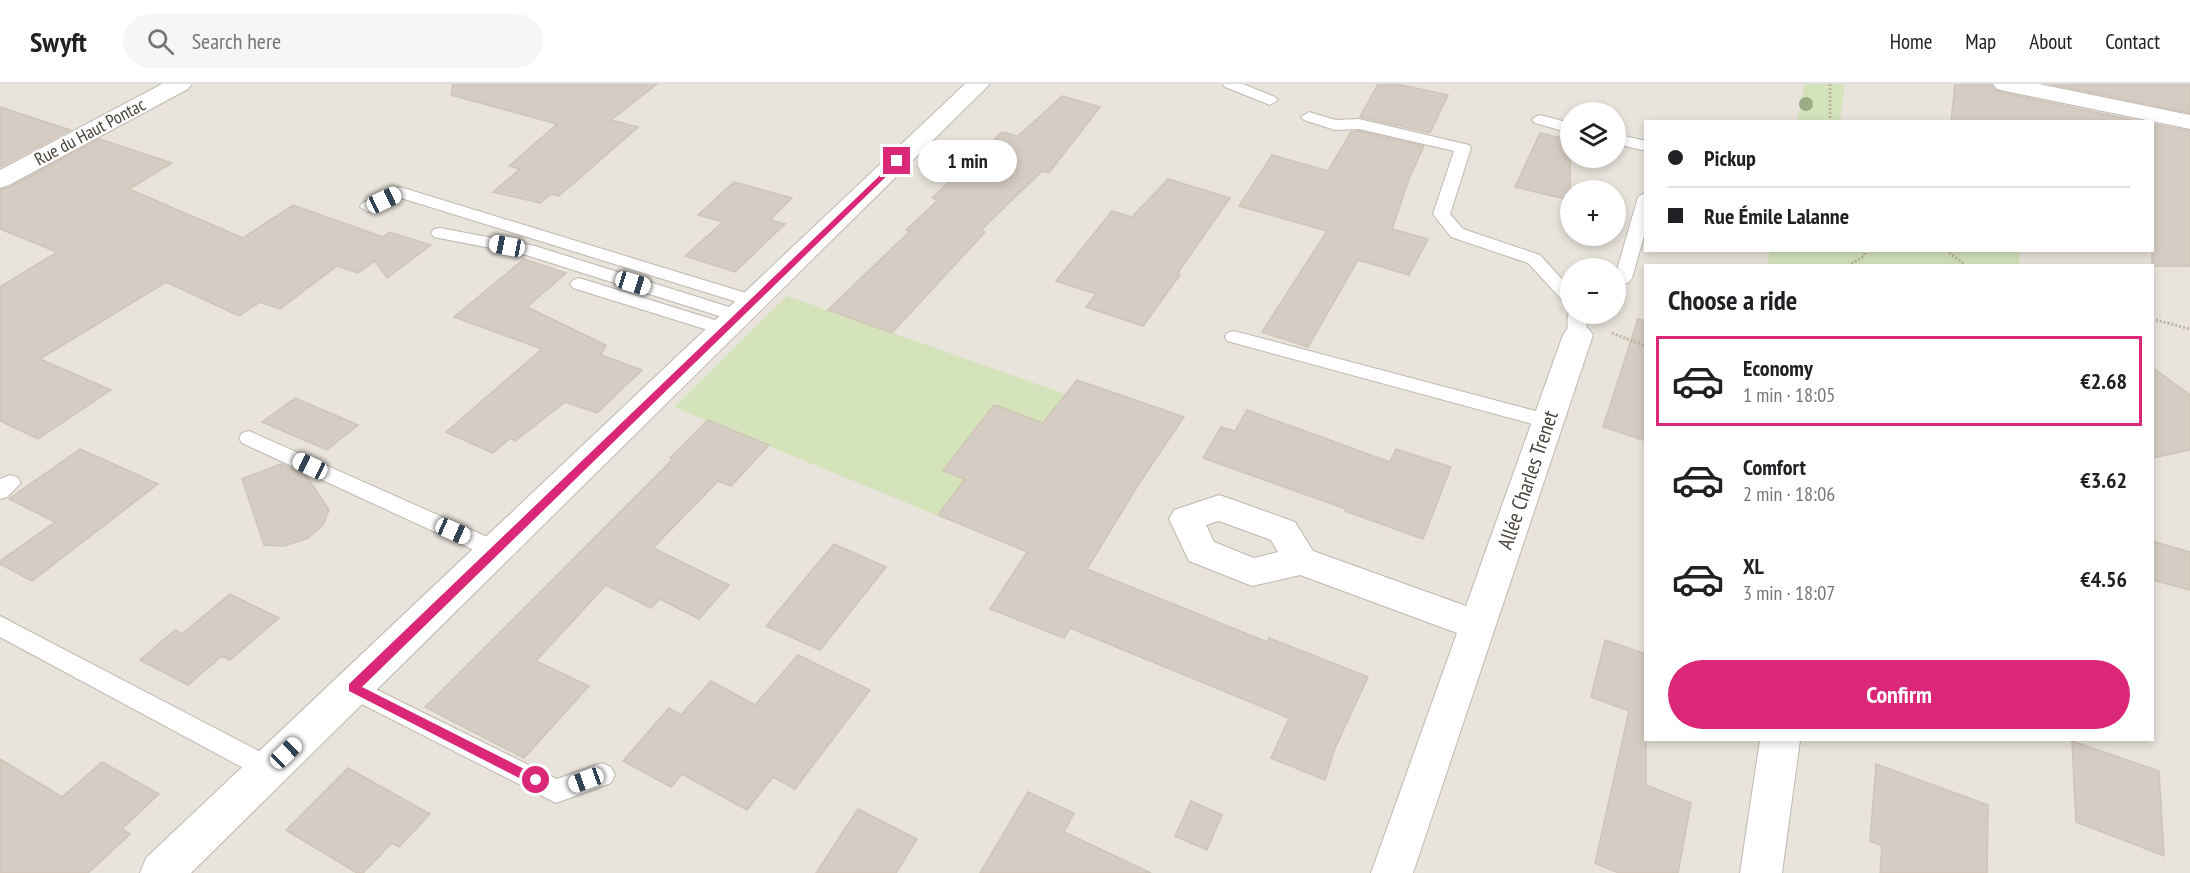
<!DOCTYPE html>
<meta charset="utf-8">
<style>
:root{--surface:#fff;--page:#f6f6f6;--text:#202124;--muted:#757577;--line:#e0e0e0;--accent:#db2777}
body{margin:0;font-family:"PT Sans Narrow",sans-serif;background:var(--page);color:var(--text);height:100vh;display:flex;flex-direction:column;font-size:22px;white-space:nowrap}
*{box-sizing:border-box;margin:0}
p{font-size:20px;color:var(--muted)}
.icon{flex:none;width:33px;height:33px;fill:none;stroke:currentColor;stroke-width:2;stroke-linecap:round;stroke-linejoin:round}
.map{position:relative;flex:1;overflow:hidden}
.panel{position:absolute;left:1644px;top:180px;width:510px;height:477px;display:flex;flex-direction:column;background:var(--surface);border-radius:0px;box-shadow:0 3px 9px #0003}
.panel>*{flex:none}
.top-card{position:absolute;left:1644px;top:36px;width:510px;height:132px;border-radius:0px;box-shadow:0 3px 9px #0003;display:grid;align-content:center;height:132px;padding:0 24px;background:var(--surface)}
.fabs{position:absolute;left:1560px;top:18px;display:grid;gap:12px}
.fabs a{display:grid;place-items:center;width:66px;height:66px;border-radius:50%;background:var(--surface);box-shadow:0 3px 9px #0003;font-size:30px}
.end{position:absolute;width:27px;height:27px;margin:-14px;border:8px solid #db2777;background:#fff;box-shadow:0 0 0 3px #fff}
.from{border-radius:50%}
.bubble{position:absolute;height:42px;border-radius:21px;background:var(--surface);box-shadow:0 3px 9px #0003;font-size:20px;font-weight:700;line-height:42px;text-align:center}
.car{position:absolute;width:18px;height:36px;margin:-18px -9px;border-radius:8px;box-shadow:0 0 4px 2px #0007;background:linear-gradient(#fff 24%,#345 0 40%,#fff 0 76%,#345 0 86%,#fff 0)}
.top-card b{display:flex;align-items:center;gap:21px;height:57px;font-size:22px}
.top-card b+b{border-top:2px solid var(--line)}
.top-card i{width:15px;height:15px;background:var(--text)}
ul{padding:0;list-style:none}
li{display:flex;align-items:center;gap:18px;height:90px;margin:0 12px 9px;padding:0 12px;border:3px solid transparent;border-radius:0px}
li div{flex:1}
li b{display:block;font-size:22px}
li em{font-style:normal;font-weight:700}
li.selected{border-color:var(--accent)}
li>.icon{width:54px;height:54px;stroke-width:1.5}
h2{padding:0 24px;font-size:27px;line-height:72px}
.cta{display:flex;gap:12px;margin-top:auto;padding:12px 24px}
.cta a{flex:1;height:69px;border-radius:36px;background:var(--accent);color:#fff;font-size:24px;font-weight:700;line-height:69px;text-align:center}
header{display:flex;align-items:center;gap:36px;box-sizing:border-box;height:84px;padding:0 30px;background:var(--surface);border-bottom:2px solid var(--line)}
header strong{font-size:28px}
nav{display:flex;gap:33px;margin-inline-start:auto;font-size:21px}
.search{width:420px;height:54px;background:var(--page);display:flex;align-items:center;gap:15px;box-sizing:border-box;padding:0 21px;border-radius:33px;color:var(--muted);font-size:22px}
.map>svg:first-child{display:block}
.residential{fill:#e8e3db;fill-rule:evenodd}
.green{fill:#d4e3ba}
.building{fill:#d5ccc3;stroke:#cfc4b7;stroke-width:1.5}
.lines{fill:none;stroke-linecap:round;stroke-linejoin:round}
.service-casing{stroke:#bfb8b0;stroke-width:2}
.minor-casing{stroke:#bfb8b0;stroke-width:2}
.path{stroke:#bfb3a2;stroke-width:3;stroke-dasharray:2 2;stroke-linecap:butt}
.service{fill:#fff;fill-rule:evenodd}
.minor{fill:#fff;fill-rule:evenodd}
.tree{fill:#9aac86}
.route{fill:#db2777}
.labels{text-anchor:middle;stroke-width:4.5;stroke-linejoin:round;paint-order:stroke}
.far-street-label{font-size:18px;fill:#48423a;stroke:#fff}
.street-label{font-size:21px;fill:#48423a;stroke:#fff}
</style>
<header>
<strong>Swyft</strong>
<div class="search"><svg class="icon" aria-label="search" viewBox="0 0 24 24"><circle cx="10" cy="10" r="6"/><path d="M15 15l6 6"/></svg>Search here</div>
<nav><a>Home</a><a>Map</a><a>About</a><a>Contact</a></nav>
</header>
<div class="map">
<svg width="2190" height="789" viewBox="0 0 2190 789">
<rect width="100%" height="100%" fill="#f4f1ec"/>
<path class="residential" d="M0,0H2190V789H0ZM1570,28H1616V74H1570ZM1646,38H2152V166H1646ZM1570,106H1616V152H1570ZM1646,182H2152V656H1646ZM1570,184H1616V230H1570Z"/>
<g class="green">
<path d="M1805,0H1845L1840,37H1797Z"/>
<path d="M1770,167H2019V181H1767Z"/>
<path d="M787,212L1094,320L1002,458L674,323Z"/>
</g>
<g class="building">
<path d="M453,0H657L611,36L638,43L559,112L551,110L540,119L493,108L520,85L509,82L557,40L451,11Z"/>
<path d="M1378,0H1397L1448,11L1430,49L1360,33Z"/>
<path d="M1955,0H1991L1995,6L2005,9L2142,38H1951Z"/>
<path d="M2050,0H2190V29Z"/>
<path d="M1062,12L1100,23L1049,89L1042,87L981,146L985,148L892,249L828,226L910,147L906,146L938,116L932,114L1002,48L1018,52Z"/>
<path d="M0,23L70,46L0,83Z"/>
<path d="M2152,40L2190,47V182H2152Z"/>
<path d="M1359,47L1424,62L1410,92L1392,145L1428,155L1409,191L1358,176L1308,263L1262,248L1327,147L1239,122L1272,71L1328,87L1351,48Z"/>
<path d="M1540,49L1570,56V116L1515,103Z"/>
<path d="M99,55L172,79L129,105L243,154L293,121L383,153L389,148L431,161L387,194L375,177L358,189L337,182L280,225L260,218L239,232L166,198L40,275L111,306L38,355L0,337V203L57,168L0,145V106L10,103Z"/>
<path d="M1168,95L1230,114L1177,190L1180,191L1143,242L1086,223L1096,210L1056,197L1112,127L1132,133Z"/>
<path d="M734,98L792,114L770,136L785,140L735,188L685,172L723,138L698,131Z"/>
<path d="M524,175L566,189L527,223L606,261L601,271L642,286L597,329L565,318L515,357L510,354L493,369L446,348L542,265L454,233Z"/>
<path d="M1638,235L1646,237V357L1603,343Z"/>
<path d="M2152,283L2190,311V366L2152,374Z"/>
<path d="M1077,296L1184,333L1140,398L1087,485L1267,558L1269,554L1368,593L1335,664L1325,696L1271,674L1289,634L1070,544L1064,554L990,525L1027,468L938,431L965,395L943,387L994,321L1043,339Z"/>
<path d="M295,314L358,341L327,366L262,338Z"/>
<path d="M1247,326L1390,378L1396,365L1451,383L1423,455L1345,427L1346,425L1203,374L1221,343L1235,347Z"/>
<path d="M708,336L769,361L731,402L718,397L653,464L729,501L699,535L660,515L651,524L606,501L536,577L589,602L524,674L425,623L673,375L670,374Z"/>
<path d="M80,365L158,400L32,497L0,480V477L55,438L9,415Z"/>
<path d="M281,380L306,391L329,426L323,441L308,454L284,462L264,461L242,395Z"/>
<path d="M2152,457L2190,468V506L2152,496Z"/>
<path d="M834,460L886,483L820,566L766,542Z"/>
<path d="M230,510L279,534L230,576L222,572L188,601L140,576L175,546L182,550Z"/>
<path d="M1605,556L1646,570V701L1691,719L1678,789H1619L1595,779L1629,627L1591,613Z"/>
<path d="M798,571L870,606L795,705L773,693L747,726L682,690L671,703L623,677L669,624L681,631L711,597L755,621Z"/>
<path d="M2072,657L2159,687L2164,772L2076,738Z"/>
<path d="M0,675L62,713L102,678L159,710L122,745L130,750L88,789H0Z"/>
<path d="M1876,680L1988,721L1987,789H1880L1882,762L1870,757Z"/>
<path d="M348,684L430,730L399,763L392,759L363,789H357L286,746Z"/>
<path d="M1028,708L1074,729L1064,748L1151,789H980Z"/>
<path d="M1191,717L1222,731L1207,766L1175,752Z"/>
<path d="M858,725L917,755L896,789H816Z"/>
</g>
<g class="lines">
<g class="service-casing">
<g id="service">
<path d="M1223,0H1243L1275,13L1278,16L1270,21L1225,3Z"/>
<path d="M1309,28L1336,36L1359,35L1469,61L1471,64L1450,130L1463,145L1540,171L1570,204V220L1564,218L1528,179L1451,153L1433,130L1454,67L1359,45L1335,46L1304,36L1301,33Z"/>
<path d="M1540,31L1570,39V49L1535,39L1532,36L1535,33Z"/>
<path d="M1616,50L1646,57V67L1616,60Z"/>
<path d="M400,103L759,213L762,217L759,221H747L401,114L368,128L360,123L362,119Z"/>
<path d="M1646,108V145L1632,194L1629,198L1616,204V189L1638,113Z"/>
<path d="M440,144L535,162L745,228L747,232L745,236L738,238L526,171L434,153L431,149L434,145Z"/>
<path d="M579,194L731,241L733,245L731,249L724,251L573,204L570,200L573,196Z"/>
<path d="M1570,226V230H1586L1587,251L1585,255L1578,257L1571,255C1567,248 1566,233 1570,226Z"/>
<path d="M1234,247L1547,330L1554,332L1557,337L1554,342L1547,344L1227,257L1225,253L1227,249Z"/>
<path d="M249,347L503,460L506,466L503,472L495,475L487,472L242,359L239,354L242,349Z"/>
<path d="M10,391L17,393L21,399L7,413L0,415V395Z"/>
<path d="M0,532L278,677L282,685L278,693L269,697L260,693L0,553Z"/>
<path d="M353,594L557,695L602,679L611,683L615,691L611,699L556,719L344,611L341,604L344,597Z"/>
</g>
</g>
<g class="minor-casing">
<g id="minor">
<path d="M162,0H192L188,5L9,101L0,104V86Z"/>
<path d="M965,0H990L191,789H140L146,774Z"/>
<path d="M1993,0H2039L2190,31V45L2005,7L1997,5Z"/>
<path d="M1578,241L1588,244L1593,251L1413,789H1371L1457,549L1300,491L1252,502L1189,477L1169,435L1174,426L1219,411L1231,415L1295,438L1313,467L1466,522L1563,251L1568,244ZM1219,437L1271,456L1278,468L1254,474L1214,458L1206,441Z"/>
<path d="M1760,656H1800L1782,789H1740Z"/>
</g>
</g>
<g class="path">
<path d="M1830,0V38"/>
<path d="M1946,166L1966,182"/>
<path d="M1848,182L1864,172L1865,166"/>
<path d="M2152,235L2190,245"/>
<path d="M1612,249L1646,262"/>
</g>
<use href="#service" class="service"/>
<use href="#minor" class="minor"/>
</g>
<circle class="tree" cx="1806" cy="20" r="7"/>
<path class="route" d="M897,75L900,79L362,603L540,693V700H531L349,607V600Z"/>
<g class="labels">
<g class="far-street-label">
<text transform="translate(90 48) rotate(-28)" y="6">Rue du Haut Pontac</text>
</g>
<g class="street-label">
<text transform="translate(1528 396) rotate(-71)" y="7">Allée Charles Trenet</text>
</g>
</g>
</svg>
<div class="fabs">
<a><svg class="icon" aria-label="layers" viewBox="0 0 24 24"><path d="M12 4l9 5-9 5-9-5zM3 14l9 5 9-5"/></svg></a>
<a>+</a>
<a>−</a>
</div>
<i class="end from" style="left:536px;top:696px"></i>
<i class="end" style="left:897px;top:77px"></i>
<div class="bubble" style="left:918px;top:56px;width:99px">1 min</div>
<i class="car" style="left:384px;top:116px;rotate:65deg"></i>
<i class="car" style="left:507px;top:162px;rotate:281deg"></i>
<i class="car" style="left:633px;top:199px;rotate:107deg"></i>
<i class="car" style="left:310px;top:382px;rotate:295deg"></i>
<i class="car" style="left:453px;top:447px;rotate:114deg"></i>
<i class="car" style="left:286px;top:669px;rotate:46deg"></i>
<i class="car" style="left:586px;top:696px;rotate:250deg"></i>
<div class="top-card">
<b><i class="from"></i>Pickup</b>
<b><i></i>Rue Émile Lalanne</b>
</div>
<section class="panel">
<h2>Choose a ride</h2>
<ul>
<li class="selected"><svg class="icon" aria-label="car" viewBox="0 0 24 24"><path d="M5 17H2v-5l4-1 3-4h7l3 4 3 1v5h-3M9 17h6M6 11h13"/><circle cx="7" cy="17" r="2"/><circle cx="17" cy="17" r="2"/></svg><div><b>Economy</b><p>1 min · 18:05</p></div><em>€2.68</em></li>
<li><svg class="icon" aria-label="car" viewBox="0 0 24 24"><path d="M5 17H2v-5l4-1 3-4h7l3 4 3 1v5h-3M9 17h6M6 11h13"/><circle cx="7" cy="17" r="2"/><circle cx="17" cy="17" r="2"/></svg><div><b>Comfort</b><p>2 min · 18:06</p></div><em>€3.62</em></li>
<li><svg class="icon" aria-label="car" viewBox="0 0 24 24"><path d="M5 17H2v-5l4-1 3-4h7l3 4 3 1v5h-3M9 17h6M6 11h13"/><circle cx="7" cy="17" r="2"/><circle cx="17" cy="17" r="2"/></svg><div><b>XL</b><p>3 min · 18:07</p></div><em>€4.56</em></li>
</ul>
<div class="cta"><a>Confirm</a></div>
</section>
</div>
